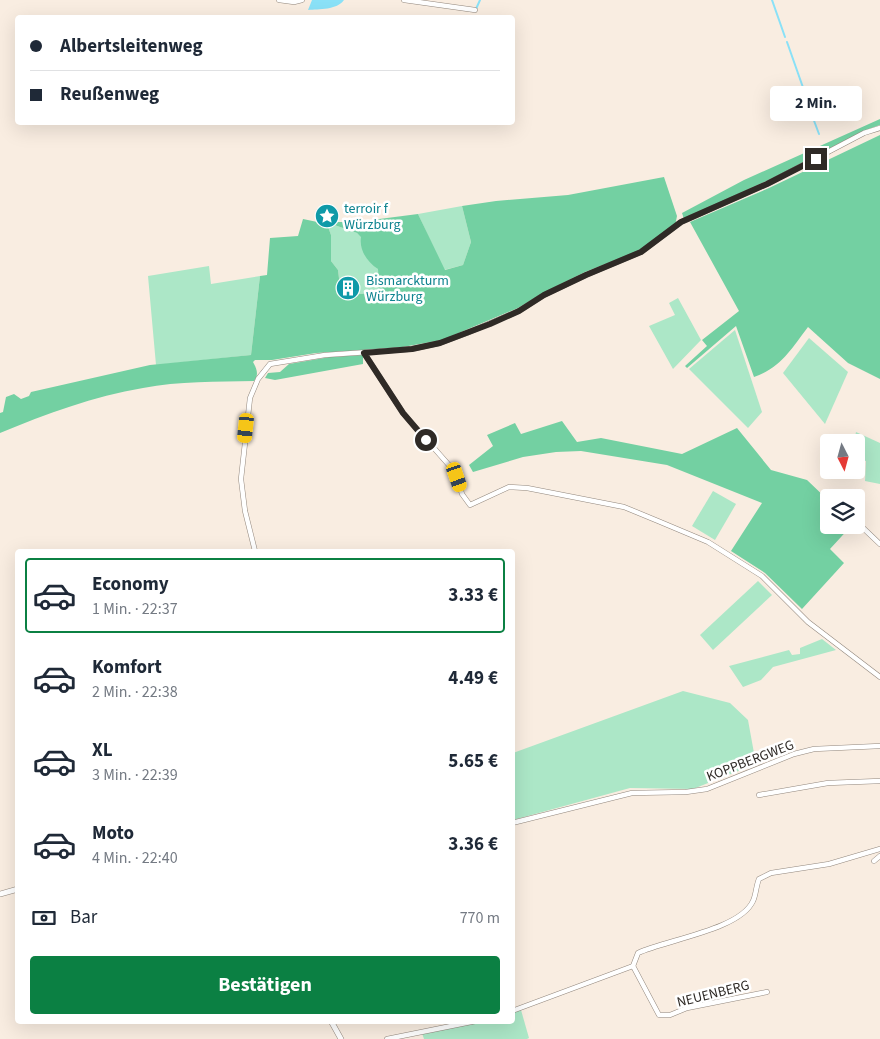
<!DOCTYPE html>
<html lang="de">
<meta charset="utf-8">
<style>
:root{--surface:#fff;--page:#f6f6f7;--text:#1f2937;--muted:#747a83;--line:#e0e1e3;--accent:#0b8043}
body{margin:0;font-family:"Source Sans 3",sans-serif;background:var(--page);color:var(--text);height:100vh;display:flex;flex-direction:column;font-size:19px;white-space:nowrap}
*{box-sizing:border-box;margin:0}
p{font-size:16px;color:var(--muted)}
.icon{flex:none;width:28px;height:28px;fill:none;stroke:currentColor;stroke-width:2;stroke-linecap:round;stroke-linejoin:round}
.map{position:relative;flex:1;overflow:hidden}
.drawer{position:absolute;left:15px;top:549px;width:500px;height:475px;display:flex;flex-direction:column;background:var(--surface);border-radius:5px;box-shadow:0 5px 20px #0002}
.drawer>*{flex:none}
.hud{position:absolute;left:15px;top:15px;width:500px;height:110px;border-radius:5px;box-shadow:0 5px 20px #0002;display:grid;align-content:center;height:110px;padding:0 15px;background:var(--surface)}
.needle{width:32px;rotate:174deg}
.controls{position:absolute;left:820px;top:434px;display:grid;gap:10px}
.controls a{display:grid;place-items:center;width:45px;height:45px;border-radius:5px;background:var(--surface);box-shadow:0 5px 20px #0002;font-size:25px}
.end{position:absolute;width:22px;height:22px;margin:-11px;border:6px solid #2f2a26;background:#fff;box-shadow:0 0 0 2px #fff}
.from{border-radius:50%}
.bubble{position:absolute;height:35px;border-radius:5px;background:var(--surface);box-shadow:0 5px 20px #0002;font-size:16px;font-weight:700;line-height:35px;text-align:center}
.car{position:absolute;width:15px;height:30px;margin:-15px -8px;border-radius:6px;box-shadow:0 0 4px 1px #0007;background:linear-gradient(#f5c518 24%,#345 0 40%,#f5c518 0 76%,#345 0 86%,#f5c518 0)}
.hud b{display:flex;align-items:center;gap:18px;height:48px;font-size:19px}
.hud b+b{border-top:1px solid var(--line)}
.hud i{width:12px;height:12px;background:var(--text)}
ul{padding:9px 0 0;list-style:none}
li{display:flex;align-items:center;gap:15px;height:75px;margin:0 10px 8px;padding:0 5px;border:2px solid transparent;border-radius:5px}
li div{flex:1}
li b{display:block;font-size:19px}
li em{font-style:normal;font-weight:700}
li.on{border-color:var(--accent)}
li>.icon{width:45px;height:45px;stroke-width:1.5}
.pay{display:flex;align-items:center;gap:12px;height:55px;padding:0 15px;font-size:19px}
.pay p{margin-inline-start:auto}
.cta{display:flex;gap:10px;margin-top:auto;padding:10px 15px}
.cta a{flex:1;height:58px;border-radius:5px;background:var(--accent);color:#fff;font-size:20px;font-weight:700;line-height:58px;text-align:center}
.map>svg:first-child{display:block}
.green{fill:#ace7c7}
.forest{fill:#73d0a2}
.water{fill:#8ae1f7}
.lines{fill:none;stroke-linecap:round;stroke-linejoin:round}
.stream{stroke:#8ae1f7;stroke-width:2}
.minor-casing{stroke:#92877d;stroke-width:5.5}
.tertiary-casing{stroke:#92877d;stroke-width:6}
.minor{stroke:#fff;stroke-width:4.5}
.tertiary{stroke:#fff;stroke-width:5}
.route{stroke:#2f2a26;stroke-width:6}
.labels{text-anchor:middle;stroke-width:5;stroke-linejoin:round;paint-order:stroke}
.culture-label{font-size:14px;fill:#0d838f;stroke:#fff;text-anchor:start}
.street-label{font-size:14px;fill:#2f2a26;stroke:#fff}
</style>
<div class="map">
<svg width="880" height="1039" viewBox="0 0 880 1039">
<rect width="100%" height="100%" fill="#f9ede1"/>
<g class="green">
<path d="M462,206L471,242L463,265L444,270L418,214Z"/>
<path d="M326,222L357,233L362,237L378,269L380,290L376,293L341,295L338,270L331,261V235Z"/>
<path d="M209,266L211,284L260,276L251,355L156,365L148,276Z"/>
<path d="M678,298L701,340L673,369L649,326L675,315L669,303Z"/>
<path d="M735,330L762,412L748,428L689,369Z"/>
<path d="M809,338L848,372L825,424L783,373Z"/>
<path d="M856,432L880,443V484L865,481L866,461L856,459V442H854Z"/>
<path d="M713,491L736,504L715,540L692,526Z"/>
<path d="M758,581L772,595L713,650L700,635Z"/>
<path d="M822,639L836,650L773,667L761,680L743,687L729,666L789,650L792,655L800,654V648Z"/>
<path d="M683,691L730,703L748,720L756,764L693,789L630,788L513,820V753Z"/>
<path d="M521,1010L529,1038L527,1039H424L422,1033L480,1021H512L513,1013Z"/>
</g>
<g class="forest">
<path d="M880,119V125L863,131L777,176L684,219L682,213L744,180Z"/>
<path d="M880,135V379L848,363L808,327C791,349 782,367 754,377L736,326L687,368L685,366L707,346L702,340L739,311L690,222L769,188Z"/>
<path d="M664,177L677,216L675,226L652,244L636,252L585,272L543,293L518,308L442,340L397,348L316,353L272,360H255L253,362C257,369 259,375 254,381C217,382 179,381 143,388C94,396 46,414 0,433V413L3,412L6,397L14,394L21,399L29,396L31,392L150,365L251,355L260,276L267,275L270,238L298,236L303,219L327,224L331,235V261L338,270L341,295L376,293L379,290L378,269C367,262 359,250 361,237L357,233L326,222H356L418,214L445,270L463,265L471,242L462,206L496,201L568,195Z"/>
<path d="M363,355V364L275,380L265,378L268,373L280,372L289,364L330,357Z"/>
<path d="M562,421L577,442L601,438L682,454L737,428L771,470L807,480L829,501V525H852L830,549L844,563L802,609L765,573L731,551L762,503L667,465L581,451L556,452L523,457L473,472L469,465L493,446L487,435L515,423L521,434Z"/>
</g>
<path class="water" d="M312,0H344C337,10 319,9 308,10Z"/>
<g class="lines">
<g class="stream">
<path d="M772,0L785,37"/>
<path d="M476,9L480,0"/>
<path d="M787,42L806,96"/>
<path d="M807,102L819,134"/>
</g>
<g class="minor-casing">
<g id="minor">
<path d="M279,0L294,2L302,0"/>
<path d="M404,0L475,10"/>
<path d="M364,353L403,413L448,464L457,477L462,494L470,505L509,487L527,488L624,507L658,521L708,542L762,576L808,622L880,677"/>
<path d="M861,526L880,544"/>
<path d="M255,551L245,511L241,479L250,398L258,379L270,364L325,355L412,349L440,343L467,333L519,311L544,295L586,275L641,252L681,222L767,184L864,133L880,128"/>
<path d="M759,795L828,783L880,781"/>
<path d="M512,823L632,793L686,792L707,789L794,754L814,749L880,746"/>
<path d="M874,861L880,856"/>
<path d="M633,966L659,1015H670L687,1008L767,992"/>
<path d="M512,1011L633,966L638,953C665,940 740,930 753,901C756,895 756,886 759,879L771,873L829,864L880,849"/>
<path d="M387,1039L476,1021"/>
</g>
</g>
<g class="tertiary-casing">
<g id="tertiary">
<path d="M0,894L18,889"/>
<path d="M331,1021L341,1039"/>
</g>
</g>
<use href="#minor" class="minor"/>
<use href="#tertiary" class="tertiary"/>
</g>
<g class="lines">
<path class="route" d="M426,440L403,413L364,353L412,349L440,343L490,324L519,311L544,295L586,275L641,252L681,222L767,184L816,159"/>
</g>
<defs>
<g id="sight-disc" transform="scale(1.25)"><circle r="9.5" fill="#0f9aa8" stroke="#fff"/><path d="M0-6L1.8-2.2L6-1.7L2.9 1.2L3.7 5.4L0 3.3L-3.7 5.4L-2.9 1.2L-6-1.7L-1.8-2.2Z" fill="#fff"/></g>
<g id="building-disc" transform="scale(1.25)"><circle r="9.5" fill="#0f9aa8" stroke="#fff"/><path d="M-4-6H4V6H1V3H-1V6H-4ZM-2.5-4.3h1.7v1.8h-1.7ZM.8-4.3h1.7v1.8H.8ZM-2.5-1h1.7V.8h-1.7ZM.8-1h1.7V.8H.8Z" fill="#fff"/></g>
</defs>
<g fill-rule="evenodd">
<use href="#sight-disc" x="327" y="216"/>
<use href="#building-disc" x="348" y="288"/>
</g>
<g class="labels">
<g class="culture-label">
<text x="344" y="213">terroir f<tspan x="344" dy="16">Würzburg</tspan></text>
<text x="366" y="285">Bismarckturm<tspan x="366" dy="16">Würzburg</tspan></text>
</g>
<g class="street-label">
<text transform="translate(750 760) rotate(-21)" y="5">KOPPBERGWEG</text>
<text transform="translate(713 993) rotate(-14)" y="5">NEUENBERG</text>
</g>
</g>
</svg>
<div class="controls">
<a><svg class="needle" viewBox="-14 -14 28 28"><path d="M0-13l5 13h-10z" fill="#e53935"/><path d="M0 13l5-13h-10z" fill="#747a83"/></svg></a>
<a><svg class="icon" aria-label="layers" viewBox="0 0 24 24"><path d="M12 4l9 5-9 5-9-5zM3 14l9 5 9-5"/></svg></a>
</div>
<i class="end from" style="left:426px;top:440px"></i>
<i class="end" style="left:816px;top:159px"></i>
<div class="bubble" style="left:770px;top:86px;width:92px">2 Min.</div>
<i class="car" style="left:246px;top:428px;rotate:186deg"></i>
<i class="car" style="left:457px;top:477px;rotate:161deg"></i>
<div class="hud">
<b><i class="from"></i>Albertsleitenweg</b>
<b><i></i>Reußenweg</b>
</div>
<section class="drawer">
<ul>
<li class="on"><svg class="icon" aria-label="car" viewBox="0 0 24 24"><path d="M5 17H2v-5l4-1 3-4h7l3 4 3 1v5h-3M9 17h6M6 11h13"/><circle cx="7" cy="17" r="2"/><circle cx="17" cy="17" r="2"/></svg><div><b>Economy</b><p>1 Min. · 22:37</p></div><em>3.33 €</em></li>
<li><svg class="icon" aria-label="car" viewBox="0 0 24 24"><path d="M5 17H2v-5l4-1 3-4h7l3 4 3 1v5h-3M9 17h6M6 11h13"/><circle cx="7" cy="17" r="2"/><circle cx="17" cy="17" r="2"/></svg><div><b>Komfort</b><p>2 Min. · 22:38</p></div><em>4.49 €</em></li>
<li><svg class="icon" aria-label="car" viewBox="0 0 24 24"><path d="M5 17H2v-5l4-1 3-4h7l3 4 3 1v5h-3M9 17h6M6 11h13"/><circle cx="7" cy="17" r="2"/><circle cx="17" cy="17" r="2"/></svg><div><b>XL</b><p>3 Min. · 22:39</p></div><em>5.65 €</em></li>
<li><svg class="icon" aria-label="car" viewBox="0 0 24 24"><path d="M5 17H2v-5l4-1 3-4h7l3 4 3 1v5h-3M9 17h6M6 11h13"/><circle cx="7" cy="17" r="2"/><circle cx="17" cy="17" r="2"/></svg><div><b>Moto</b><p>4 Min. · 22:40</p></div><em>3.36 €</em></li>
</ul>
<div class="pay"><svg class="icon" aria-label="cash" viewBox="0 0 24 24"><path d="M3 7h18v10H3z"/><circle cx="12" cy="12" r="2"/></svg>Bar<p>770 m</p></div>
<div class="cta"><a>Bestätigen</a></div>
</section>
</div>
